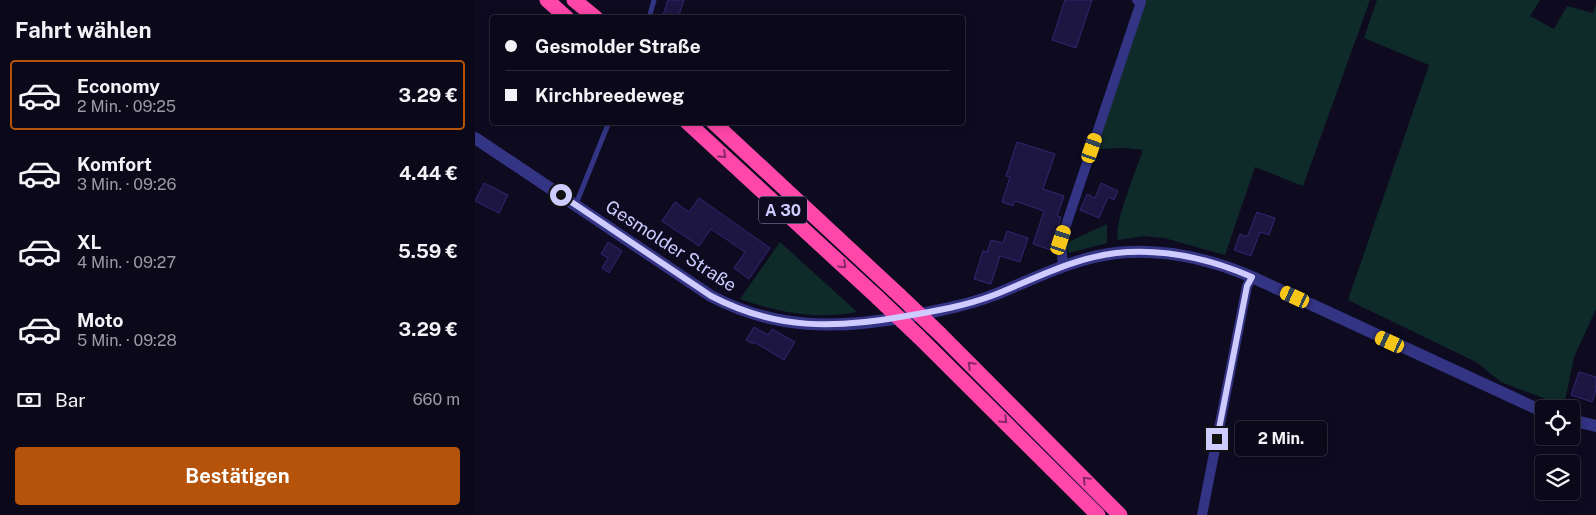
<!DOCTYPE html>
<html lang="de">
<meta charset="utf-8">
<style>
:root{--surface:#0a0819;--page:#181626;--text:#f1f3f6;--muted:#999aa2;--line:#2a2938;--accent:#b45309}
body{margin:0;font-family:"Public Sans",sans-serif;background:var(--page);color:var(--text);height:100vh;display:flex;flex-direction:column;font-size:19px;white-space:nowrap}
*{box-sizing:border-box;margin:0}
p{font-size:16px;color:var(--muted)}
.icon{flex:none;width:28px;height:28px;fill:none;stroke:currentColor;stroke-width:2;stroke-linecap:round;stroke-linejoin:round}
.map{position:relative;flex:1;overflow:hidden}
.sheet{display:flex;flex-direction:column;background:var(--surface);width:475px}
.sheet>*{flex:none}
.banner{position:absolute;left:15px;top:15px;width:475px;height:110px;border-radius:5px;box-shadow:0 2px 12px #0003,0 0 0 1px var(--line);display:grid;align-content:center;height:110px;padding:0 15px;background:var(--surface)}
.fabs{position:absolute;left:1060px;top:400px;display:grid;gap:10px}
.fabs a{display:grid;place-items:center;width:45px;height:45px;border-radius:5px;background:var(--surface);box-shadow:0 2px 12px #0003,0 0 0 1px var(--line);font-size:25px}
.end{position:absolute;width:22px;height:22px;margin:-11px;border:6px solid #cecbff;background:#111;box-shadow:0 0 0 2px #111}
.from{border-radius:50%}
.bubble{position:absolute;height:35px;border-radius:5px;background:var(--surface);box-shadow:0 2px 12px #0003,0 0 0 1px var(--line);font-size:16px;font-weight:700;line-height:35px;text-align:center}
.car{position:absolute;width:15px;height:30px;margin:-15px -8px;border-radius:6px;box-shadow:0 0 4px 1px #0007;background:linear-gradient(#f5c518 24%,#345 0 40%,#f5c518 0 76%,#345 0 86%,#f5c518 0)}
.banner b{display:flex;align-items:center;gap:18px;height:48px;font-size:19px}
.banner b+b{border-top:1px solid var(--line)}
.banner i{width:12px;height:12px;background:var(--text)}
ul{padding:0;list-style:none}
li{display:flex;align-items:center;gap:15px;height:70px;margin:0 10px 8px;padding:0 5px;border:2px solid transparent;border-radius:5px}
li div{flex:1}
li b{display:block;font-size:19px}
li em{font-style:normal;font-weight:700}
li.selected{border-color:var(--accent)}
li>.icon{width:45px;height:45px;stroke-width:1.5}
h2{padding:0 15px;font-size:22px;line-height:60px}
.pay{display:flex;align-items:center;gap:12px;height:55px;padding:0 15px;font-size:19px}
.pay p{margin-inline-start:auto}
.primary-button{display:flex;gap:10px;margin-top:auto;padding:10px 15px}
.primary-button a{flex:1;height:58px;border-radius:5px;background:var(--accent);color:#fff;font-size:20px;font-weight:700;line-height:58px;text-align:center}
main{display:flex;flex:1;min-height:0}
.map>svg:first-child{display:block}
.green{fill:#0e2b29}
.building{fill:#1d1643;stroke:#312671}
.lines{fill:none;stroke-linecap:round;stroke-linejoin:round}
.service{stroke:#333484;stroke-width:5}
.minor{stroke:#333484;stroke-width:10}
.tertiary{stroke:#333484;stroke-width:12}
.motorway{stroke:#ff46a9;stroke-width:15}
.motorway-bridge{stroke:#ff46a9;stroke-width:15}
.oneway{stroke:#862865}
.route{stroke:#cecbff;stroke-width:6}
.labels{text-anchor:middle;stroke-width:4;stroke-linejoin:round;paint-order:stroke}
.shield{fill:#0e0b21;stroke:#9491bc;stroke-width:1}
.shield-label{font-size:16px;font-weight:bold;fill:#cecbff}
.street-label{font-size:18px;fill:#cecbff;stroke:#0e0b21}
</style>
<main>
<section class="sheet">
<h2>Fahrt wählen</h2>
<ul>
<li class="selected"><svg class="icon" aria-label="car" viewBox="0 0 24 24"><path d="M5 17H2v-5l4-1 3-4h7l3 4 3 1v5h-3M9 17h6M6 11h13"/><circle cx="7" cy="17" r="2"/><circle cx="17" cy="17" r="2"/></svg><div><b>Economy</b><p>2 Min. · 09:25</p></div><em>3.29 €</em></li>
<li><svg class="icon" aria-label="car" viewBox="0 0 24 24"><path d="M5 17H2v-5l4-1 3-4h7l3 4 3 1v5h-3M9 17h6M6 11h13"/><circle cx="7" cy="17" r="2"/><circle cx="17" cy="17" r="2"/></svg><div><b>Komfort</b><p>3 Min. · 09:26</p></div><em>4.44 €</em></li>
<li><svg class="icon" aria-label="car" viewBox="0 0 24 24"><path d="M5 17H2v-5l4-1 3-4h7l3 4 3 1v5h-3M9 17h6M6 11h13"/><circle cx="7" cy="17" r="2"/><circle cx="17" cy="17" r="2"/></svg><div><b>XL</b><p>4 Min. · 09:27</p></div><em>5.59 €</em></li>
<li><svg class="icon" aria-label="car" viewBox="0 0 24 24"><path d="M5 17H2v-5l4-1 3-4h7l3 4 3 1v5h-3M9 17h6M6 11h13"/><circle cx="7" cy="17" r="2"/><circle cx="17" cy="17" r="2"/></svg><div><b>Moto</b><p>5 Min. · 09:28</p></div><em>3.29 €</em></li>
</ul>
<div class="pay"><svg class="icon" aria-label="cash" viewBox="0 0 24 24"><path d="M3 7h18v10H3z"/><circle cx="12" cy="12" r="2"/></svg>Bar<p>660 m</p></div>
<div class="primary-button"><a>Bestätigen</a></div>
</section>
<div class="map">
<svg width="1121" height="515" viewBox="0 0 1121 515">
<rect width="100%" height="100%" fill="#0e0b21"/>
<g class="green">
<path d="M669,0H895L828,186L780,167L750,255L689,238L669,236L643,240C638,224 662,169 668,150L651,148L620,149Z"/>
<path d="M902,0H1065L1055,16L1079,29L1092,6L1118,13L1121,4V309L1099,357L1089,406L1026,382L1001,362L873,300L954,65L889,38Z"/>
<path d="M632,224V243L594,253L589,244Z"/>
<path d="M305,242L382,312C341,320 303,312 265,299Z"/>
</g>
<g class="building">
<path d="M193,0H209L203,18H187Z"/>
<path d="M590,0H617L601,48L577,40Z"/>
<path d="M542,142L580,154L568,189L589,196L582,216L586,217L576,250L558,244L569,211L540,201L538,206L527,202L535,177L531,176Z"/>
<path d="M9,183L33,195L24,213L0,201Z"/>
<path d="M626,183L643,191L639,200L633,197L624,218L605,210L612,194L620,198Z"/>
<path d="M224,198L295,248L274,279L259,268L270,252L236,229L224,246L187,221L200,202L214,212Z"/>
<path d="M782,212L800,218L794,235L785,232L776,256L759,250L765,234L772,237Z"/>
<path d="M532,231L553,238L545,262L525,256L516,284L499,279L508,251L512,252L516,240L528,243Z"/>
<path d="M133,242L147,251L134,273L127,268L133,258L126,254Z"/>
<path d="M279,327L293,335L297,329L320,342L309,360L279,342L278,344L271,340Z"/>
<path d="M1104,372L1121,377V390L1117,402L1096,395Z"/>
</g>
<g class="lines">
<g class="service">
<path d="M174,18L179,0"/>
<path d="M101,204L134,122"/>
</g>
<g class="minor">
<path d="M588,267L586,240L666,2L662,0"/>
<path d="M727,515L772,286L777,277"/>
</g>
<g class="tertiary">
<path d="M0,138L236,296C301,330 361,329 431,317C461,311 490,306 519,295C559,279 598,258 641,253C689,248 733,258 777,277L1069,412"/>
<path d="M1096,420L1121,426"/>
</g>
<g class="motorway">
<path d="M72,0L92,18"/>
<path d="M99,0L121,18"/>
<path d="M212,122L403,298"/>
<path d="M238,122L424,295"/>
<path d="M465,334L645,515"/>
<path d="M444,337L623,515"/>
</g>
<g class="motorway-bridge">
<path d="M424,295L465,334"/>
<path d="M403,298L444,337"/>
</g>
</g>
<defs><path id="oneway-chevron" d="M-2-3.5L2.5 0L-2 3.5" fill="none" stroke-width="1.6" stroke-linecap="round" stroke-linejoin="round" transform="scale(1.25)"/></defs>
<g class="oneway">
<use href="#oneway-chevron" transform="translate(248 155) rotate(42)"/>
<use href="#oneway-chevron" transform="translate(368 265) rotate(43)"/>
<use href="#oneway-chevron" transform="translate(496 365) rotate(-135)"/>
<use href="#oneway-chevron" transform="translate(529 420) rotate(44)"/>
<use href="#oneway-chevron" transform="translate(611 480) rotate(-135)"/>
</g>
<g class="lines">
<path class="route" d="M86,195L236,296C301,330 360,329 431,316C461,311 490,306 519,295C559,279 598,258 641,253C689,248 733,258 777,277L772,286L742,439"/>
</g>
<g class="labels">
<rect class="shield" x="284" y="196.5" width="48" height="27" rx="4"/>
<g class="shield-label">
<text x="308" y="216">A 30</text>
</g>
<g class="street-label">
<text transform="translate(196 246) rotate(33)" y="6">Gesmolder Straße</text>
</g>
</g>
</svg>
<div class="fabs">
<a><svg class="icon" aria-label="locate" viewBox="0 0 24 24"><circle cx="12" cy="12" r="6"/><path d="M12 2v4M12 18v4M2 12h4M18 12h4"/></svg></a>
<a><svg class="icon" aria-label="layers" viewBox="0 0 24 24"><path d="M12 4l9 5-9 5-9-5zM3 14l9 5 9-5"/></svg></a>
</div>
<i class="end from" style="left:86px;top:195px"></i>
<i class="end" style="left:742px;top:439px"></i>
<div class="bubble" style="left:760px;top:421px;width:92px">2 Min.</div>
<i class="car" style="left:617px;top:148px;rotate:19deg"></i>
<i class="car" style="left:586px;top:240px;rotate:18deg"></i>
<i class="car" style="left:820px;top:297px;rotate:295deg"></i>
<i class="car" style="left:915px;top:342px;rotate:295deg"></i>
<div class="banner">
<b><i class="from"></i>Gesmolder Straße</b>
<b><i></i>Kirchbreedeweg</b>
</div>
</div>
</main>
